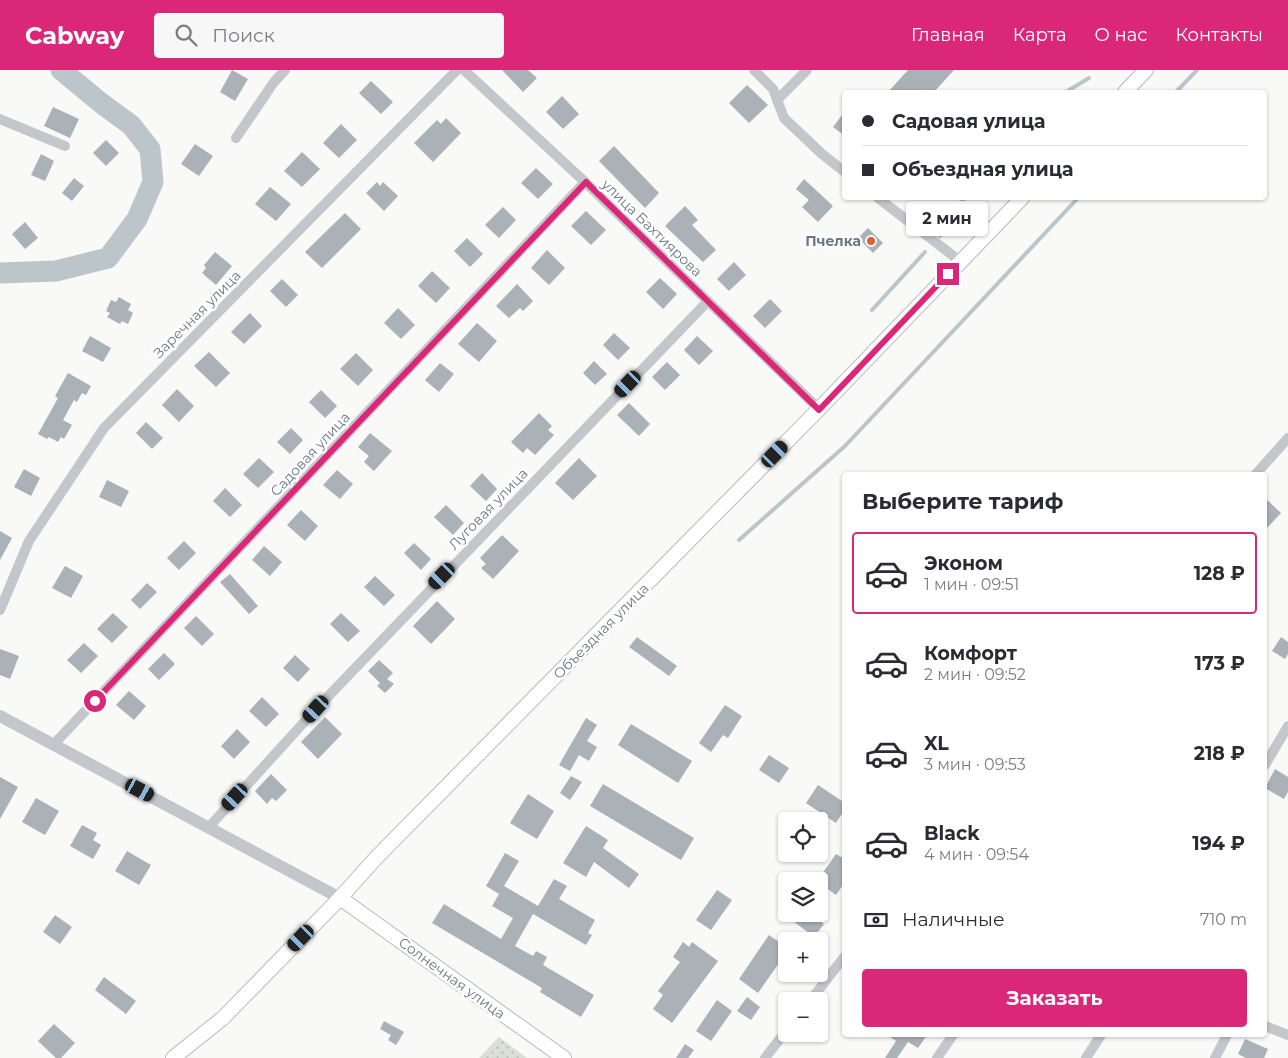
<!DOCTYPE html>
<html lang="ru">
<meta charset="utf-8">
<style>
:root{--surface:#fff;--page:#f7f7f7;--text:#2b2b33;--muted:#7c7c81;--line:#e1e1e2;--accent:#db2777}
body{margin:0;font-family:Montserrat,sans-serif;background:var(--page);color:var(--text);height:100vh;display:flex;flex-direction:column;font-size:19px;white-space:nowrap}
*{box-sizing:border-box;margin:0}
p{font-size:16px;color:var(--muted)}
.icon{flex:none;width:28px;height:28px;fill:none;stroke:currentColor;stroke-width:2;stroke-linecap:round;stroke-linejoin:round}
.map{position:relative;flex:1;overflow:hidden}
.side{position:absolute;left:842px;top:402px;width:425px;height:565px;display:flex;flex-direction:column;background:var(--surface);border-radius:5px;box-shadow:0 1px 4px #0004}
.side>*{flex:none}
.hud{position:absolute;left:842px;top:20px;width:425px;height:110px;border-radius:5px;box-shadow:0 1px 4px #0004;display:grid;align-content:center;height:110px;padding:0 20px;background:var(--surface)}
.tools{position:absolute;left:778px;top:742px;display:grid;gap:10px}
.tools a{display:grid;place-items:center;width:50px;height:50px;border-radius:5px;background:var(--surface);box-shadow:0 1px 4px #0004;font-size:25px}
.end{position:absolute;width:22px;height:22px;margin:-11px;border:6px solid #db2777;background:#fff;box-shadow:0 0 0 2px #fff}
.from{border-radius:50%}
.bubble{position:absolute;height:35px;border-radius:5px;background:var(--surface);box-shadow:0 1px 4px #0004;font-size:16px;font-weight:700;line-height:35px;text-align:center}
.car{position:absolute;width:15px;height:30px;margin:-15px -8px;border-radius:6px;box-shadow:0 0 4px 1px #0007;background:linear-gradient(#222 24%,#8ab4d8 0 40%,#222 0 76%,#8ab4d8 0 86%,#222 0)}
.hud b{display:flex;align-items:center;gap:18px;height:48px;font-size:19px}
.hud b+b{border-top:1px solid var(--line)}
.hud i{width:12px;height:12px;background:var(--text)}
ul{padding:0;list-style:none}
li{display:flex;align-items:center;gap:15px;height:82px;margin:0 10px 8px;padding:0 10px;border:2px solid transparent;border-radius:5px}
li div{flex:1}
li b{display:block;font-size:19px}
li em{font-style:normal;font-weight:700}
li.selected{border-color:var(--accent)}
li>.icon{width:45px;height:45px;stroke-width:1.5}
h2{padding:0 20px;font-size:22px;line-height:60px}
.pay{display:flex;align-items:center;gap:12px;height:55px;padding:0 20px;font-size:19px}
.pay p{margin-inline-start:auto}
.cta{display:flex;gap:10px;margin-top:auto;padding:10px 20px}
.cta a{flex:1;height:58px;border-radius:5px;background:var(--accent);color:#fff;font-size:20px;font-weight:700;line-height:58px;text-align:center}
header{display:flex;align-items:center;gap:30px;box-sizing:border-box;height:70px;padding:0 25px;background:var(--accent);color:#fff}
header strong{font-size:24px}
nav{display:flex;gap:28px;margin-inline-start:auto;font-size:18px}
.search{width:350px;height:45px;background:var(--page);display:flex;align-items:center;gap:12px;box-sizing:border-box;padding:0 18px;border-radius:5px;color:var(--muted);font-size:19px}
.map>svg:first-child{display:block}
.garden{fill:url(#garden-dots)}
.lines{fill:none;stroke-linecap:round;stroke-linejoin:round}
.stream{stroke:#bcc5ca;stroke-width:4}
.river{stroke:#bcc5ca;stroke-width:21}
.building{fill:#aab1b7}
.secondary-casing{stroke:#b5babe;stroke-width:16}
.minor{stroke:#c3c6ca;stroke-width:10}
.tertiary{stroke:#c3c6ca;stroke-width:12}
.secondary{stroke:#fff;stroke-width:14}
.route{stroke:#db2777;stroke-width:6}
.poi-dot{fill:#d5643b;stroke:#fff;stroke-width:2}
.labels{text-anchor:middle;stroke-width:5;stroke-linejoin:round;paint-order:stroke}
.street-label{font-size:14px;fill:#6a7885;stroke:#fff}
.poi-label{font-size:14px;font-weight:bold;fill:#6a7885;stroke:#fff;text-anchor:end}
</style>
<header>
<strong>Cabway</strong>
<div class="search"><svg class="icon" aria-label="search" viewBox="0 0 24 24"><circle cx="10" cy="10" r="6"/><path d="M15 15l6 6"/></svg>Поиск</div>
<nav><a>Главная</a><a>Карта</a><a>О нас</a><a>Контакты</a></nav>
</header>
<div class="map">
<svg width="1288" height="988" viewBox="0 0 1288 988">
<defs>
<pattern id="garden-dots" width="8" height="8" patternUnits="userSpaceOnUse" patternTransform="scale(1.25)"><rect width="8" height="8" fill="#dadfd8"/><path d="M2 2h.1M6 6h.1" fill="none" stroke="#b5bab5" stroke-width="1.8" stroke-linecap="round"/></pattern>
</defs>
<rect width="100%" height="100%" fill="#f9f9f7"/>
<path class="garden" d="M499,967L527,988H479Z"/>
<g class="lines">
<g class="stream">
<path d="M1066,22L1089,8"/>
<path d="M1176,22L1197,0"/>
<path d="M940,166L945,149L965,128"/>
<path d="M872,240L925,182"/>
<path d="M739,470L845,376L1078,128"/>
</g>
<path class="river" d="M0,203L56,201L108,188L137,149L153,112L150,79L131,55L101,33L61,0"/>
</g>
<g class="building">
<path d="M232,0L248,9L235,31L220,22Z"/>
<path d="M502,0H528L537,8L523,22Z"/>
<path d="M908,0H954L934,22H888Z"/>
<path d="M371,11L393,32L381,44L359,23Z"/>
<path d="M747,15L768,35L749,53L729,33Z"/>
<path d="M562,26L579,44L563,59L546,42Z"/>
<path d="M53,37L79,49L70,68L44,56Z"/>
<path d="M845,41V66L833,57Z"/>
<path d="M446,48L461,63L433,92L414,73L437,50L441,54Z"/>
<path d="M341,54L357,70L339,88L323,73Z"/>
<path d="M106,70L119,83L106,96L93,83Z"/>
<path d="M195,74L213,86L199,106L181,94Z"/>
<path d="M614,76L659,123L645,138L599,91Z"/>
<path d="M302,82L320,99L302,117L284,101Z"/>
<path d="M41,84L54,91L45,111L31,105Z"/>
<path d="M536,98L553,114L538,129L521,113Z"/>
<path d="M74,108L84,116L72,131L62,123Z"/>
<path d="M804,109L833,136L818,152L802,137L809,130L796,119Z"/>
<path d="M377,112L380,116L383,112L398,126L384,141L366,123Z"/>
<path d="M270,117L291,134L276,151L255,134Z"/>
<path d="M685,136L698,150L692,155L716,180L703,192L665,156Z"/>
<path d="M503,137L516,150L499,168L485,155Z"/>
<path d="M586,141L606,160L591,175L571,156Z"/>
<path d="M345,143L361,159L322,198L305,182Z"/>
<path d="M25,152L38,168L25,179L12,164Z"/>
<path d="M868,158L883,173L873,183L858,168Z"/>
<path d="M467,168L483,184L470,197L454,181Z"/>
<path d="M547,180L565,198L549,215L531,198Z"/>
<path d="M215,182L232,196L216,215L202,203L206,198L204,195Z"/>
<path d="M734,192L746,205L729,221L717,209Z"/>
<path d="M432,201L450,218L436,233L418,216Z"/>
<path d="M660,208L677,224L663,239L646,222Z"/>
<path d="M282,209L298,225L286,237L270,221Z"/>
<path d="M517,214L533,231L523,241L520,238L509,248L496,236Z"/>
<path d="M119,227L131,234L128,240L133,243L128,254L122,251L120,254L107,247L110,243L106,241L111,230L116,232Z"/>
<path d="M770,229L782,241L765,258L753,246Z"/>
<path d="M398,238L415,255L401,269L384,253Z"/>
<path d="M250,243L262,256L244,274L231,262Z"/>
<path d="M477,253L497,271L479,292L458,274Z"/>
<path d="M614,263L630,278L618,290L603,275Z"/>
<path d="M90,266L111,278L103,292L82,281Z"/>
<path d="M697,266L713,281L699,295L684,280Z"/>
<path d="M209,282L230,303L216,317L194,296Z"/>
<path d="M356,283L373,300L358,316L340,299Z"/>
<path d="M594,291L607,304L595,315L583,303Z"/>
<path d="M667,292L680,305L665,320L652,307Z"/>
<path d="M440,293L454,304L439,322L425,310Z"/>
<path d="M68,303L91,316L86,325L82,323L77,332L74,330L63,350L72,355L64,369L61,367L58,372L49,367L47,369L38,364L58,328L55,326Z"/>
<path d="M177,319L194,336L179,352L162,335Z"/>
<path d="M321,320L337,336L325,348L309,332Z"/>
<path d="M629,333L650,354L639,366L617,345Z"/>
<path d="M539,343L552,356L548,360L554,365L535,385L527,378L523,383L511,372Z"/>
<path d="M146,352L163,368L152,379L136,363Z"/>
<path d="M291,358L303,370L290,384L277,372Z"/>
<path d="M370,363L392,381L374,401L364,392L369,386L358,377Z"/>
<path d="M259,388L274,402L258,418L243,404Z"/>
<path d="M579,388L597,406L573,430L555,413Z"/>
<path d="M24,399L40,408L31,426L14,417Z"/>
<path d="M337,400L353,414L340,429L323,415Z"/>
<path d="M482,403L497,419L486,431L470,416Z"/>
<path d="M107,410L129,421L121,437L99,427Z"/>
<path d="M225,418L242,435L230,447L213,431Z"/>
<path d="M1265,428L1281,443L1265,460Z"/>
<path d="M446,435L464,453L453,465L434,447Z"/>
<path d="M301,440L318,456L305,471L287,455Z"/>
<path d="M0,461L12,468L0,490Z"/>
<path d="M502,465L519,481L493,509L481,498L486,494L480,488Z"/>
<path d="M184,471L196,483L179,500L167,488Z"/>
<path d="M414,473L431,489L421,500L404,483Z"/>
<path d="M264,476L282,492L270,506L252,490Z"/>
<path d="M65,496L83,506L71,528L52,518Z"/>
<path d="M230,504L258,536L249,544L220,512Z"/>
<path d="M375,506L395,525L384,536L364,517Z"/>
<path d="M147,513L157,522L140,539L131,530Z"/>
<path d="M437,531L455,549L431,574L413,556Z"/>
<path d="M113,543L128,557L112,573L97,559Z"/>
<path d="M341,543L360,561L348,572L330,554Z"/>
<path d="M196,546L214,564L202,576L184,558Z"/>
<path d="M637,567L677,596L669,606L629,577Z"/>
<path d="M1281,567L1288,572V584L1285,589L1272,581Z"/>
<path d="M84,573L98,586L81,603L67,590Z"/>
<path d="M0,579L19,586L10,609L0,605Z"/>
<path d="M164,583L175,594L159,610L148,599Z"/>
<path d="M295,585L310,599L298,612L283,598Z"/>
<path d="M379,590L393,603L387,609L394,614L385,623L377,616L380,613L368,601Z"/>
<path d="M129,621L146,636L134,650L116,635Z"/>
<path d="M262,627L279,644L266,657L249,641Z"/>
<path d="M725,635L742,646L728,668L723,665L711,682L699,673Z"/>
<path d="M325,647L342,664L318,689L301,672Z"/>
<path d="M586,648L597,655L587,671L597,677L589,691L579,685L570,701L559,695Z"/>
<path d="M631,654L692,691L678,713L618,675Z"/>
<path d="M237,659L250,672L234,689L221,676Z"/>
<path d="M769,685L789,698L779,713L759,700Z"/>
<path d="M1275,699L1288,707V722L1284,729L1265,718Z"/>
<path d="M271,704L287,720L276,731L272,728L267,734L255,721Z"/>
<path d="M571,706L582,712L570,730L560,723Z"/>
<path d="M0,707L18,717L0,749Z"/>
<path d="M603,714L694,768L681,790L590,736Z"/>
<path d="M818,715L845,733V739L836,753L806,733Z"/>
<path d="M528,724L554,741L537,769L510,753Z"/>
<path d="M36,728L59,741L45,765L22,752Z"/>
<path d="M82,755L97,763L93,770L101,775L93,789L70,776Z"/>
<path d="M586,756L608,770L603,778L639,804L629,818L594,792L586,807L563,793Z"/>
<path d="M127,781L151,795L139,815L115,801Z"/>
<path d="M505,783L519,791L504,816L538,836L554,809L567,816L559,829L595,850L588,863L592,865L586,875L533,844L515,876L533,886L536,881L547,887L543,895L594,925L581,947L540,922L542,918L432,853L444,834L501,869L513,848L492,836L499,824L486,816Z"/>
<path d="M836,784L841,787L845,786V812L836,825L817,811Z"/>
<path d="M717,820L732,830L711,860L696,850Z"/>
<path d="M784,844H811L824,854L814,867Z"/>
<path d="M55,845L72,857L60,874L43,862Z"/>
<path d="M769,865L786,877V883L758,923L739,909Z"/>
<path d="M683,872L689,877L692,872L718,891L672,953L653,939L663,925L658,921L680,892L673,887Z"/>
<path d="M104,907L136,931L126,944L95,920Z"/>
<path d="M747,927L760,937L751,950L737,941Z"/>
<path d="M717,930L732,941L711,971L696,961Z"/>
<path d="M384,951L404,962L396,975L388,970L391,965L380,959Z"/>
<path d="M54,954L75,973L61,988H56L38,971Z"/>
<path d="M887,965H927L918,978L908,972L897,988H885L896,971Z"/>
<path d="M1245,969L1268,979L1264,988H1246L1238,984Z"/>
<path d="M685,974L694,980L688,988H676Z"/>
</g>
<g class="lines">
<g class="secondary-casing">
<g id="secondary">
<path d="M1125,22L1146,0"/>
<path d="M340,828L564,988"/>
<path d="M173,988L223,948L340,828L375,789L819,339L1022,128"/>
</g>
</g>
<g class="minor">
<path d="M464,0L585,112L819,339"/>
<path d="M754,0L773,19L784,48L822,84L845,102"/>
<path d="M777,30L807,0"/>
<path d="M0,49L65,76"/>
<path d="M236,68L274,12L285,0"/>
<path d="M878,128L960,191"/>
<path d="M1255,405L1288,368"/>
<path d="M0,540L29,471L104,358L457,0"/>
<path d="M54,674L585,112"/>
<path d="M1265,695L1288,656"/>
<path d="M209,757L316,639L708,231"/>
<path d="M810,931L845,886"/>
<path d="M1265,956L1288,965"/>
<path d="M765,988L786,961"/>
<path d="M937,988L953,965"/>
<path d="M1086,988L1101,965"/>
<path d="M1215,988L1227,965"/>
</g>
<path class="tertiary" d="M0,646L340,828"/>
<use href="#secondary" class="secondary"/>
</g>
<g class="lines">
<path class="route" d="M95,631L586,112L819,340L948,204"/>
</g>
<circle class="poi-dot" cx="871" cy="171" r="5"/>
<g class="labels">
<g class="street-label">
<text transform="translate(652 158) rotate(44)" y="5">улица Бахтиярова</text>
<text transform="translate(197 244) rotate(-45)" y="5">Заречная улица</text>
<text transform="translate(310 384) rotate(-47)" y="5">Садовая улица</text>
<text transform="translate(488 439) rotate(-46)" y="5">Луговая улица</text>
<text transform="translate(601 561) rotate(-45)" y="5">Объездная улица</text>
<text transform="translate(452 908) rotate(36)" y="5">Солнечная улица</text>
</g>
<g class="poi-label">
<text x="861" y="176">Пчелка</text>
</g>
</g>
</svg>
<div class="tools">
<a><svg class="icon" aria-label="locate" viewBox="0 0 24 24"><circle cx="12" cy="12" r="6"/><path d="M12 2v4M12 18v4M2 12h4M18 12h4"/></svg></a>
<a><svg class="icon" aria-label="layers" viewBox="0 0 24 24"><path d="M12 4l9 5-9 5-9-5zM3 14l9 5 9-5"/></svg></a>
<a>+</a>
<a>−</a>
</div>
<i class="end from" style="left:95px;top:631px"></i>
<i class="end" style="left:948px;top:204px"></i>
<div class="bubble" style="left:906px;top:131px;width:82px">2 мин</div>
<i class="car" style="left:628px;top:314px;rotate:224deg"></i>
<i class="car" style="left:775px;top:384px;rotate:44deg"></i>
<i class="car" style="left:442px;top:506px;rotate:224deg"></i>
<i class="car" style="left:316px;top:639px;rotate:222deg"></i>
<i class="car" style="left:140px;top:720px;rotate:118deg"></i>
<i class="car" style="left:235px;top:727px;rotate:222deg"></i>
<i class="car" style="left:301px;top:868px;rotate:224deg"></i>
<div class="hud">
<b><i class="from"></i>Садовая улица</b>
<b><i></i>Объездная улица</b>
</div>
<section class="side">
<h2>Выберите тариф</h2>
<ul>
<li class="selected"><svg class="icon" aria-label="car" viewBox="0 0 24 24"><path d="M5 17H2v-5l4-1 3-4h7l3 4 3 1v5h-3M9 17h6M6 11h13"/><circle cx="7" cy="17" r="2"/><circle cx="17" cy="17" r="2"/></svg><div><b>Эконом</b><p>1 мин · 09:51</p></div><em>128 ₽</em></li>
<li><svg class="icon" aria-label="car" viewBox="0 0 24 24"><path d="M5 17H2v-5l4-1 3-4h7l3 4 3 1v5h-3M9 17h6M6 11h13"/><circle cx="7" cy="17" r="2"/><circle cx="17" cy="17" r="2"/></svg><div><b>Комфорт</b><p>2 мин · 09:52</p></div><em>173 ₽</em></li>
<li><svg class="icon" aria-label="car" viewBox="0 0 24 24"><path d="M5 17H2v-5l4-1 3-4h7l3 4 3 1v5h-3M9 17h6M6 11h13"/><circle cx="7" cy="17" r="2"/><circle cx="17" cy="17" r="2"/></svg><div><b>XL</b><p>3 мин · 09:53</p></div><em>218 ₽</em></li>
<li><svg class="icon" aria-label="car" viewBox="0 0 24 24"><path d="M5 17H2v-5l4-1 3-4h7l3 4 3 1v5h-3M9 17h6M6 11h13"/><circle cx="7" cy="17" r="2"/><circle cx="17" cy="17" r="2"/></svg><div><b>Black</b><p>4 мин · 09:54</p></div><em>194 ₽</em></li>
</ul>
<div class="pay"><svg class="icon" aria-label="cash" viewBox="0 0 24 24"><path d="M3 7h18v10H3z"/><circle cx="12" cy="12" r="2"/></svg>Наличные<p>710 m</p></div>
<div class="cta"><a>Заказать</a></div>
</section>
</div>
